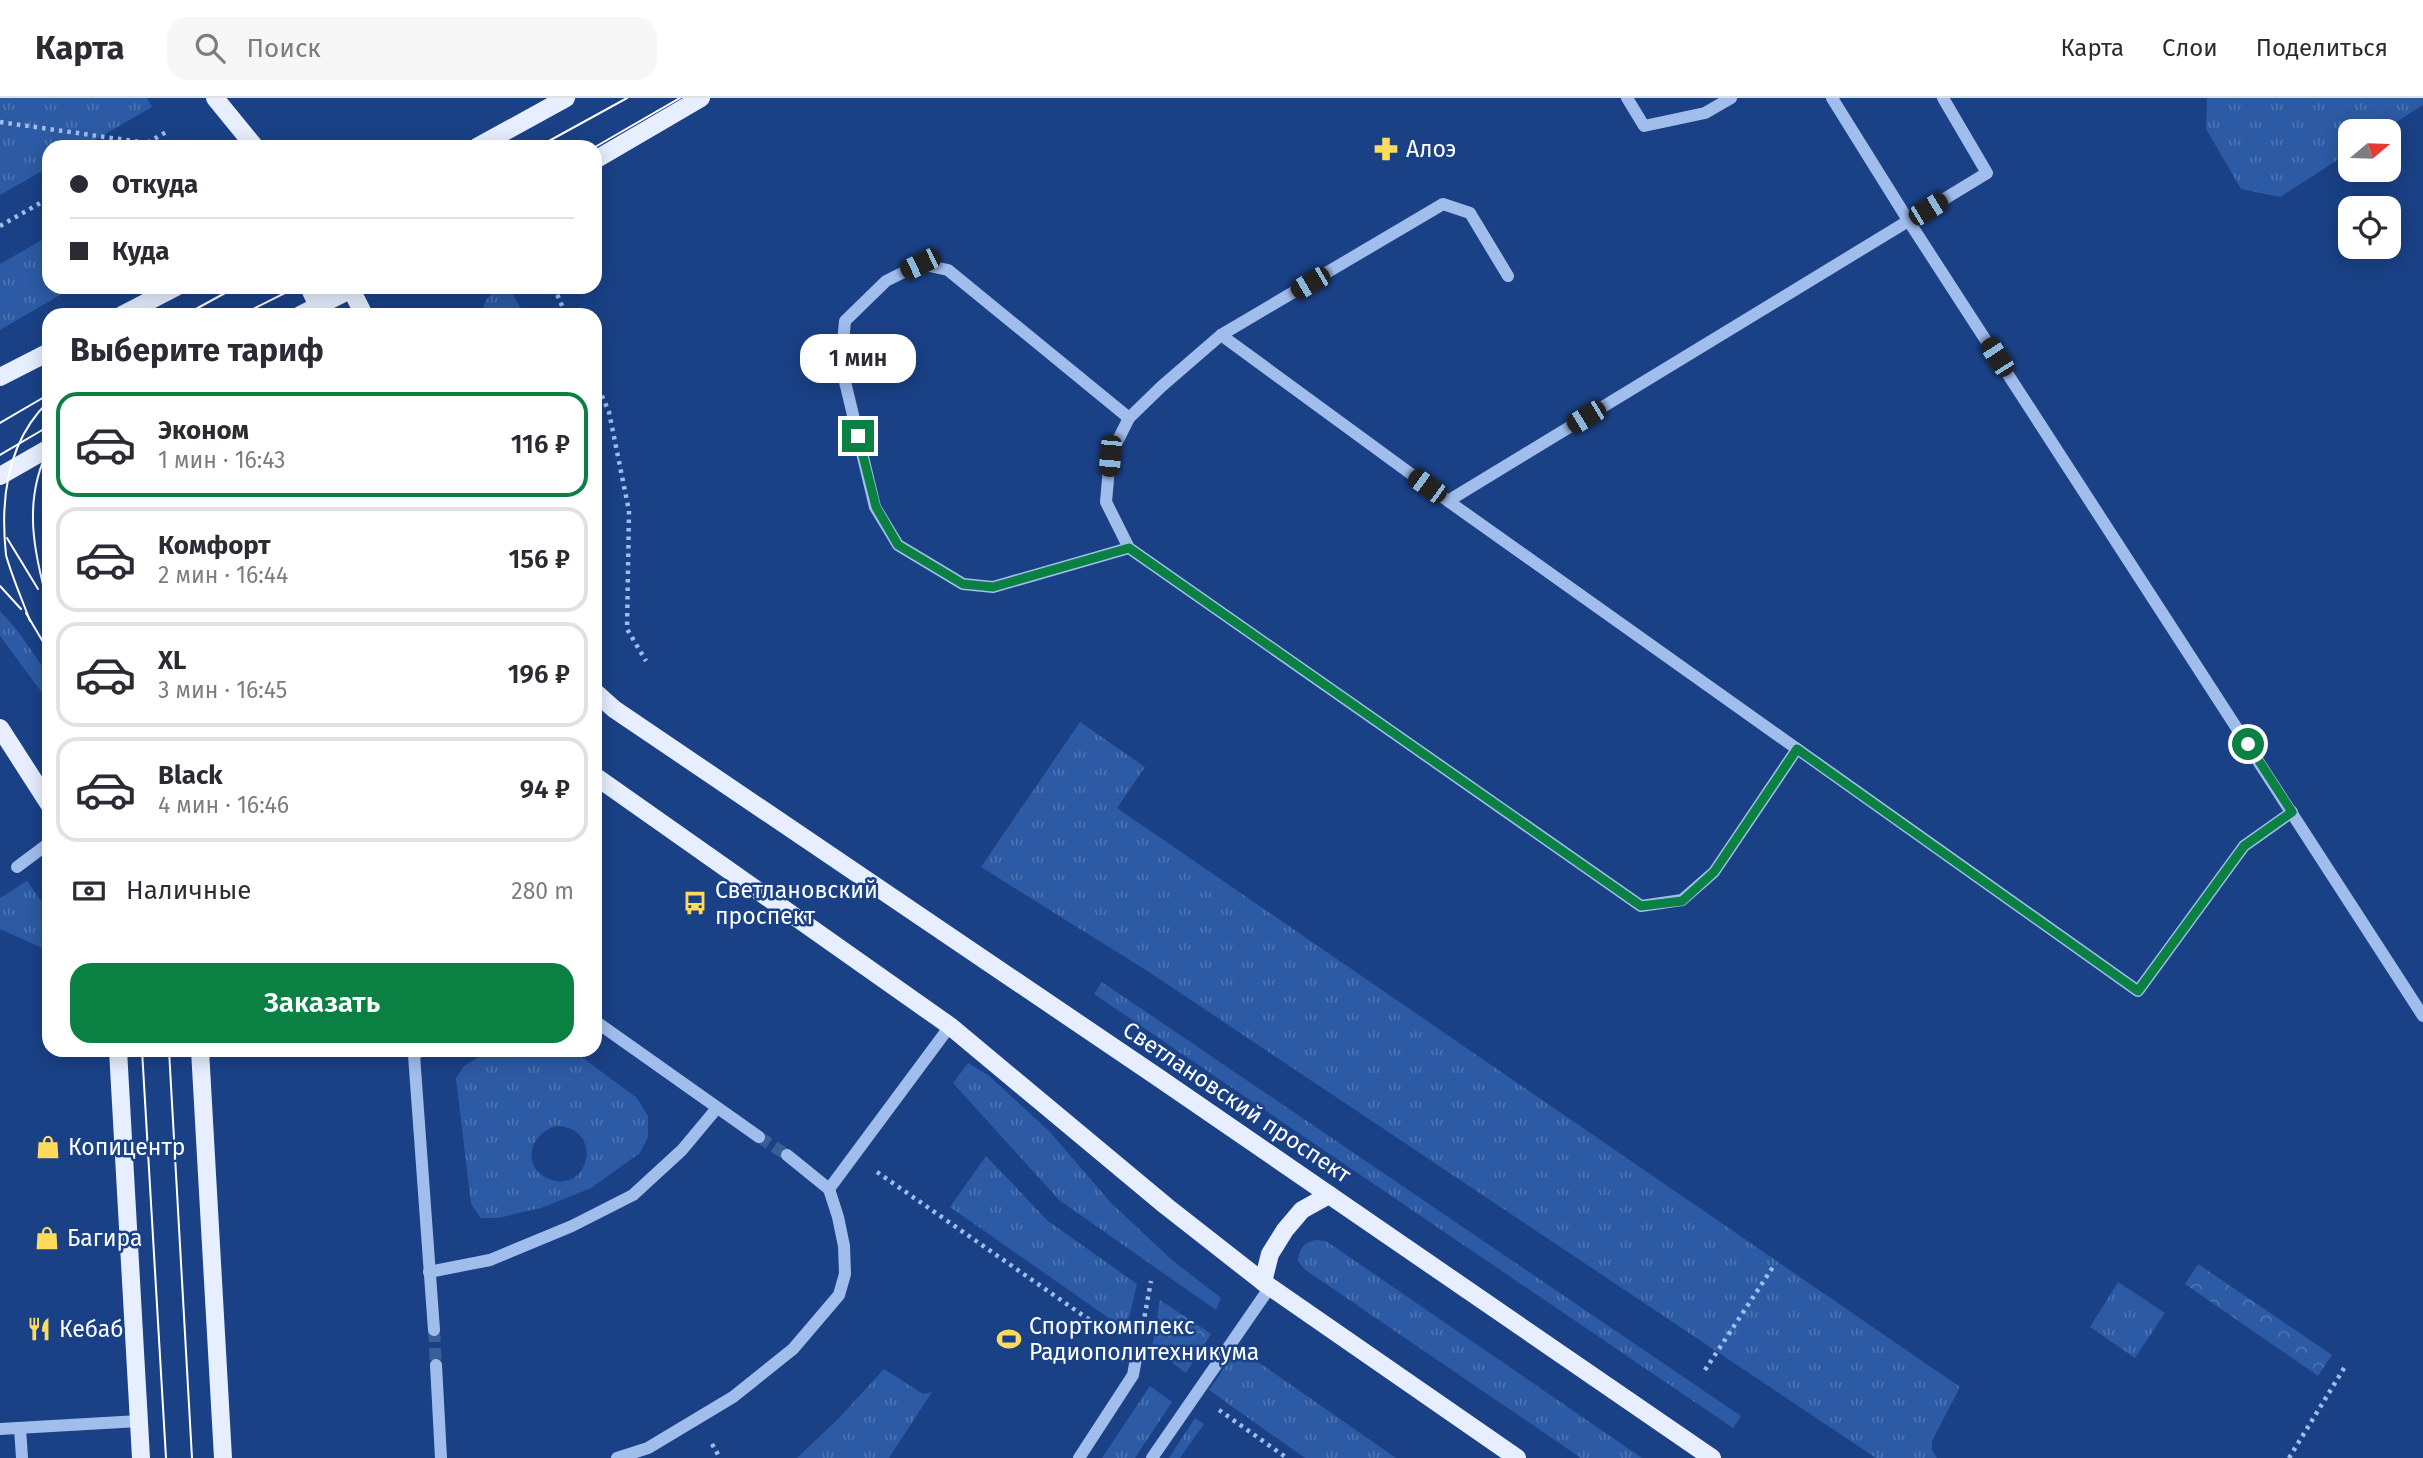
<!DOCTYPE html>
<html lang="ru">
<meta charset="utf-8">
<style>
:root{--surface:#fff;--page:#f7f7f7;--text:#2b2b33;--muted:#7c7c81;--line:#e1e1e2;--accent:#0b8043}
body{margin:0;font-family:"Fira Sans",sans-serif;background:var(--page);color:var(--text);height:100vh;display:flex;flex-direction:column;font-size:26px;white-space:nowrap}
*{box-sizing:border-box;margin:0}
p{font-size:23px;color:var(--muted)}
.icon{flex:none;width:38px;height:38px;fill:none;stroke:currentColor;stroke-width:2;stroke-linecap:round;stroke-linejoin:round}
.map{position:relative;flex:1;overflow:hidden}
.details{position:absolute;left:42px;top:210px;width:560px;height:749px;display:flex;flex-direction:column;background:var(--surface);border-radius:21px;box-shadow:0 4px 18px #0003}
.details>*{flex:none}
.guide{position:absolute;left:42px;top:42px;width:560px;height:154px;border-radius:21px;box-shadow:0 4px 18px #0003;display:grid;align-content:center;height:154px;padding:0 28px;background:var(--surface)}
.needle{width:46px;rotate:71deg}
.fabs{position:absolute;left:2338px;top:21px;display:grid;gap:14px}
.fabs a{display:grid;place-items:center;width:63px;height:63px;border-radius:14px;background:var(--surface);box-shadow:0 4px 18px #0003;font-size:35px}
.end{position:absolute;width:32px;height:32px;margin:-16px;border:9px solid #0b8043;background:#fff;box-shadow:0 0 0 4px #fff}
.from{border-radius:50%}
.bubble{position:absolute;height:49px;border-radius:21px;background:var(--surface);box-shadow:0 4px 18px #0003;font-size:23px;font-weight:600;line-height:49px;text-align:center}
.car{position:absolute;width:21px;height:42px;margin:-21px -10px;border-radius:9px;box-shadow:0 0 5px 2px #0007;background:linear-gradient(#222 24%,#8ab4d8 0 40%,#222 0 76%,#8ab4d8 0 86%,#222 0)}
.guide b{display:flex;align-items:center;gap:24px;height:66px;font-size:26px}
.guide b+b{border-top:2px solid var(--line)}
.guide i{width:18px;height:18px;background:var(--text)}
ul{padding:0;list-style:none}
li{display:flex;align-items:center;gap:21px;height:105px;margin:0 14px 10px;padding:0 14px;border:4px solid var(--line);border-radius:21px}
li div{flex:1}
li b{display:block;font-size:26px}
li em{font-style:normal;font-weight:600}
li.selected{border-color:var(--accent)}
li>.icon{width:63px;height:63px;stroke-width:1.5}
h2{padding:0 28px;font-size:32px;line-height:84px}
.pay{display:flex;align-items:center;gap:18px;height:77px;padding:0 28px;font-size:26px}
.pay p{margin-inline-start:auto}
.action{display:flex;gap:14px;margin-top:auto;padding:14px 28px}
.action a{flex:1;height:80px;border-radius:21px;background:var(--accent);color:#fff;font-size:28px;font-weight:600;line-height:80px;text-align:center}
header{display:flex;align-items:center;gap:42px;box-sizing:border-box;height:98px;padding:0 35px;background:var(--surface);border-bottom:2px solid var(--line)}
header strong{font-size:33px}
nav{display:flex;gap:38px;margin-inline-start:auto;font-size:24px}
.search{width:490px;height:63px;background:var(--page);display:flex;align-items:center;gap:18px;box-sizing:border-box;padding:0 24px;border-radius:21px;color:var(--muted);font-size:26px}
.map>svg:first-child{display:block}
.grass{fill:url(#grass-tufts);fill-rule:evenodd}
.forest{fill:url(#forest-crowns)}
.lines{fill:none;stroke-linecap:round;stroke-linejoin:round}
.minor-tunnel{stroke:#3c5e98;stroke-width:12;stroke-dasharray:12 6;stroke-linecap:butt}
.path{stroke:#a1bdec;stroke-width:4.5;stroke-dasharray:3.5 5;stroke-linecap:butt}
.minor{stroke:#a1bdec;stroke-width:12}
.major{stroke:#e6eeff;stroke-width:18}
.tram{stroke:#fff;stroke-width:2}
.route{stroke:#0b8043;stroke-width:9}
.labels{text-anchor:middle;stroke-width:5;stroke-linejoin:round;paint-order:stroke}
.poi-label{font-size:23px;fill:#fff;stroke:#1a4186;text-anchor:start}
.street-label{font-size:23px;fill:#fff;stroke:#1a4186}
</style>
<header>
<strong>Карта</strong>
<div class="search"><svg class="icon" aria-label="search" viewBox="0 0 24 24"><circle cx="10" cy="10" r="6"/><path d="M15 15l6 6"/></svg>Поиск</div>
<nav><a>Карта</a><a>Слои</a><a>Поделиться</a></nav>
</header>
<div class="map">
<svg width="2423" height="1360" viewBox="0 0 2423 1360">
<defs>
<pattern id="grass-tufts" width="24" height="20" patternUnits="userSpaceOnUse" patternTransform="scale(1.75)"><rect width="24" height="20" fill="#2d5aa4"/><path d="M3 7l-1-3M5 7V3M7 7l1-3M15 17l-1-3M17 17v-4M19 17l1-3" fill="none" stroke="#4c73b2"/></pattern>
<pattern id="forest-crowns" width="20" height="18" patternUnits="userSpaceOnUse" patternTransform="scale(1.75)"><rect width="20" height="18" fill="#2d5aa4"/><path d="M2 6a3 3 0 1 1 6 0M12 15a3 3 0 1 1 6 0" fill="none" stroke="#4c73b2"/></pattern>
</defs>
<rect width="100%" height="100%" fill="#1a4186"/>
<g class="grass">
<path d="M0,0H147L152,9L83,49H49V69L0,97Z"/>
<path d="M2207,0H2423V7L2382,33H2350V54L2280,99L2241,91L2206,31Z"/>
<path d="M49,138V189H74L0,232V166Z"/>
<path d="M498,189H509L524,217H480L486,202Z"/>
<path d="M0,513L17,532L49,578V604L0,538Z"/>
<path d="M1080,624L1145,669L1117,710L1960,1289L1932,1343V1352L1937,1360H1876L1149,874L981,769Z"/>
<path d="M27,783L49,814V853L0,831V800Z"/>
<path d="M1102,884L1741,1318L1733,1330L1094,896Z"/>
<path d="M490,952H572L637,1000L648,1018V1039L640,1055L591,1090L544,1109L498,1120H481L471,1106L456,980L464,968ZM556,1028C604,1029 590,1094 552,1082C546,1080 539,1076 535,1070C525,1051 538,1034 556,1028Z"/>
<path d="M968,965L988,977L1050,1034L1111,1105L1172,1162L1221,1200L1216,1212L1059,1102L953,985Z"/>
<path d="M986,1058L1048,1123L1137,1186L1126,1232L950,1109Z"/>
<path d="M1316,1142L1326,1143L1642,1360H1581L1304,1171L1298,1163C1299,1151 1304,1144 1316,1142Z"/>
<path d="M2118,1184L2165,1215L2135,1260L2090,1229Z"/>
<path d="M1238,1250L1396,1360H1305L1209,1292Z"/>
<path d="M884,1271L923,1296L932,1294L889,1360H797L839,1320Z"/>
<path d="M1150,1288L1172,1304L1135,1360H1102Z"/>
<path d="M1195,1320L1204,1326L1180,1360H1169Z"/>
</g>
<g class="forest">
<path d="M2198,1166L2332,1257L2318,1278L2185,1186Z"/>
<path d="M1160,1202L1211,1236L1186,1275L1152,1250Z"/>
</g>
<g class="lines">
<g class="minor-tunnel">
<path d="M759,1039L787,1057"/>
<path d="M434,1232L436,1267"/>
</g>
<g class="path">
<path d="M0,24L147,45"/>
<path d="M140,49L168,33"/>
<path d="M0,128L49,100"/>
<path d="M554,189L566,217"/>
<path d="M595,282L609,314L629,413L627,531L646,563"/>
<path d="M877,1074L1114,1239"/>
<path d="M1143,1227L1151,1183"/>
<path d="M1705,1272L1773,1169"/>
<path d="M1219,1312L1287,1360"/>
<path d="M712,1346L720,1360"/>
<path d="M2289,1360L2346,1267"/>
</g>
<g class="minor">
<path d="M1627,0L1644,28L1705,15L1731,0"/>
<path d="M1832,0L1908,122L2423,918"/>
<path d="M1508,178L1470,115L1443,106L1221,237L1162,288L1129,320L1110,358L1106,404L1129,450L1641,808L1682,802L1714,774L1797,651"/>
<path d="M1221,237L1448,403L2138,893L2244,748L2292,714"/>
<path d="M1129,320L948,172L920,166L886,183L845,223L841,267L875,409L898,447L963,486L993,489L1129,450"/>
<path d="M1448,403L1987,75L1943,0"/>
<path d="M17,769L49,745"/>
<path d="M595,923L759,1039"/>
<path d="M422,952L414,957L434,1232"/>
<path d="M787,1057L829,1091"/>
<path d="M429,1174L490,1162L572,1128L633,1097L682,1052L717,1010"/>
<path d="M436,1267L441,1360"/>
<path d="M20,1330L22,1360"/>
<path d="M0,1331L139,1323"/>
<path d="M617,1360L648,1350L733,1299L793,1251L839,1197L845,1176L844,1148L838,1119L829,1091L950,928"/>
<path d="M1079,1360L1133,1277L1137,1255"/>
<path d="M1152,1360L1270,1189"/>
</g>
<g class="major">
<path d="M215,0L255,49"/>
<path d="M477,49L566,0"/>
<path d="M595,62L701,0"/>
<path d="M309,189L322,217"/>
<path d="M350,189L364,217"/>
<path d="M122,217L176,189"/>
<path d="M300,217L356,189"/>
<path d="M0,279L49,254"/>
<path d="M0,378L49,350"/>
<path d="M595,594L614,611L1159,980L1712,1360"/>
<path d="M0,630L49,706"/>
<path d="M595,678L950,928L1166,1108L1263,1184L1517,1360"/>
<path d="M118,952L141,1360"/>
<path d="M200,952L223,1360"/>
<path d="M1263,1184L1270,1156L1285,1132L1302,1112L1329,1097"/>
</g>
<g class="tram">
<path d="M538,49L627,0"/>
<path d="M595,49L680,0"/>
<path d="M185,217L236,189"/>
<path d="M241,217L297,189"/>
<path d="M0,325L46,298"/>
<path d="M49,351C22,401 34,457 49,508"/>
<path d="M0,357L49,328"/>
<path d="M7,440L38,491"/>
<path d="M0,488L21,511"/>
<path d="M26,515L49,554"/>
<path d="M30,523C22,501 12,479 6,457C0,401 7,343 49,303"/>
<path d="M142,952L166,1360"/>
<path d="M169,952L192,1360"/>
</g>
</g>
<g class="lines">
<path class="route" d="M858,338L876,409L898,447L963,486L993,489L1129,450L1641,808L1682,803L1714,774L1797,651L2138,893L2244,748L2292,714L2248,646"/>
</g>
<defs>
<g id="pharmacy-bare" transform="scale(1.89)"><path d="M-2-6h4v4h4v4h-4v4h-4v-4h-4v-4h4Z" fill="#fedb5d" stroke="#1a4186" stroke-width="2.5" paint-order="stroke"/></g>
<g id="bus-bare" transform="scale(1.89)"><path d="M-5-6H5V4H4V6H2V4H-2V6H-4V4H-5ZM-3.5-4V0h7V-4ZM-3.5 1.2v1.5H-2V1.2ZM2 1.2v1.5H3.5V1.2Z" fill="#fedb5d" stroke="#1a4186" stroke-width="2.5" paint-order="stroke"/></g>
<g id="shop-bare" transform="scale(1.89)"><path d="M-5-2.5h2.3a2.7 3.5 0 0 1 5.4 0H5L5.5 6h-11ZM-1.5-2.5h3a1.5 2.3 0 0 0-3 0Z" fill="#fedb5d" stroke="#1a4186" stroke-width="2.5" paint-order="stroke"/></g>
<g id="restaurant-bare" transform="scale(1.89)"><path d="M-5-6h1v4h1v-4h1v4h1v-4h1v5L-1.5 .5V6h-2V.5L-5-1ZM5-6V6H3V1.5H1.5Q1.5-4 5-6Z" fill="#fedb5d" stroke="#1a4186" stroke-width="2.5" paint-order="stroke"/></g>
<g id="stadium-bare" transform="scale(1.89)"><path d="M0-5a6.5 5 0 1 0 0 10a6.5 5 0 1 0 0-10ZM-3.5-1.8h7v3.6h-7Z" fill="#fedb5d" stroke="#1a4186" stroke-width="2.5" paint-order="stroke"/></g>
</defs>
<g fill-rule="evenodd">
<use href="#pharmacy-bare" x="1386" y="51"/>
<use href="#bus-bare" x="695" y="805"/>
<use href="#shop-bare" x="48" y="1049"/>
<use href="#shop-bare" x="47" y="1140"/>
<use href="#restaurant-bare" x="39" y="1231"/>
<use href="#stadium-bare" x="1009" y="1241"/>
</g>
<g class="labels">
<g class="poi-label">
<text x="1406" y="59">Алоэ</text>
<text x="715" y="800">Светлановский<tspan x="715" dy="26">проспект</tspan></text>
<text x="68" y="1057">Копицентр</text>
<text x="67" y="1148">Багира</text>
<text x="1029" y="1236">Спорткомплекс<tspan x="1029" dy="26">Радиополитехникума</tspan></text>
<text x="59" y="1239">Кебаб</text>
</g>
<g class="street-label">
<text transform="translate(1237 1004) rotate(34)" y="8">Светлановский проспект</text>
</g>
</g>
</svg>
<div class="fabs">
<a><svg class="needle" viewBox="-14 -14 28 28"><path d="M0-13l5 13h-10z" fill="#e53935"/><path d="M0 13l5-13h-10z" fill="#7c7c81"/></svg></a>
<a><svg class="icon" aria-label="locate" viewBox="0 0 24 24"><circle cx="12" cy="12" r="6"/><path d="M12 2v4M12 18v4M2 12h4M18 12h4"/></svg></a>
</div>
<i class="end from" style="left:2248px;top:646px"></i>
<i class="end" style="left:858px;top:338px"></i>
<div class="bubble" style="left:800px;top:236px;width:116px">1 мин</div>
<i class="car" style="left:1928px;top:111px;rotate:59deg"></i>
<i class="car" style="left:920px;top:166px;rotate:244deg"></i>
<i class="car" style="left:1310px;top:185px;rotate:240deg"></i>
<i class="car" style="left:1997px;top:259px;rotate:327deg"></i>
<i class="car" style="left:1586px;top:319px;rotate:239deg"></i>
<i class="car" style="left:1110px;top:358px;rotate:185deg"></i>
<i class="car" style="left:1427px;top:388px;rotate:306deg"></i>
<div class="guide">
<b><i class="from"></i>Откуда</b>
<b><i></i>Куда</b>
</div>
<section class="details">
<h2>Выберите тариф</h2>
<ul>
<li class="selected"><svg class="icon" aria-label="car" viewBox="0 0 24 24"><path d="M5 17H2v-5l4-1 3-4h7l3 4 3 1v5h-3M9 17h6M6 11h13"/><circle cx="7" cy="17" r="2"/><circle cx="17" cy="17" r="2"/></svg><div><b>Эконом</b><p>1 мин · 16:43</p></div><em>116 ₽</em></li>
<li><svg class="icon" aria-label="car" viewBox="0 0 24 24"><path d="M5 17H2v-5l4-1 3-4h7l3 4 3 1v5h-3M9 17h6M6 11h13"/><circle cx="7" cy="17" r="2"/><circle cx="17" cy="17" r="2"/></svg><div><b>Комфорт</b><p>2 мин · 16:44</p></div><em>156 ₽</em></li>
<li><svg class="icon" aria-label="car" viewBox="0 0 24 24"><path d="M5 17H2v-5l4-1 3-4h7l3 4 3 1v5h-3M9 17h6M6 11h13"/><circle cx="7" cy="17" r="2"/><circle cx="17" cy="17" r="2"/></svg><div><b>XL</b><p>3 мин · 16:45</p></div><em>196 ₽</em></li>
<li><svg class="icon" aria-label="car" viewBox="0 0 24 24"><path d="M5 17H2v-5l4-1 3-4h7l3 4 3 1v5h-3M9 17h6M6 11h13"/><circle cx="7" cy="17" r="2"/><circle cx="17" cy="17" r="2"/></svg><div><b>Black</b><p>4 мин · 16:46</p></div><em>94 ₽</em></li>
</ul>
<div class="pay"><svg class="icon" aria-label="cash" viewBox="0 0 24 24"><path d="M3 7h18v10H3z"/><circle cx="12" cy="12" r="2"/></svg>Наличные<p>280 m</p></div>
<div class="action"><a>Заказать</a></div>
</section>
</div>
